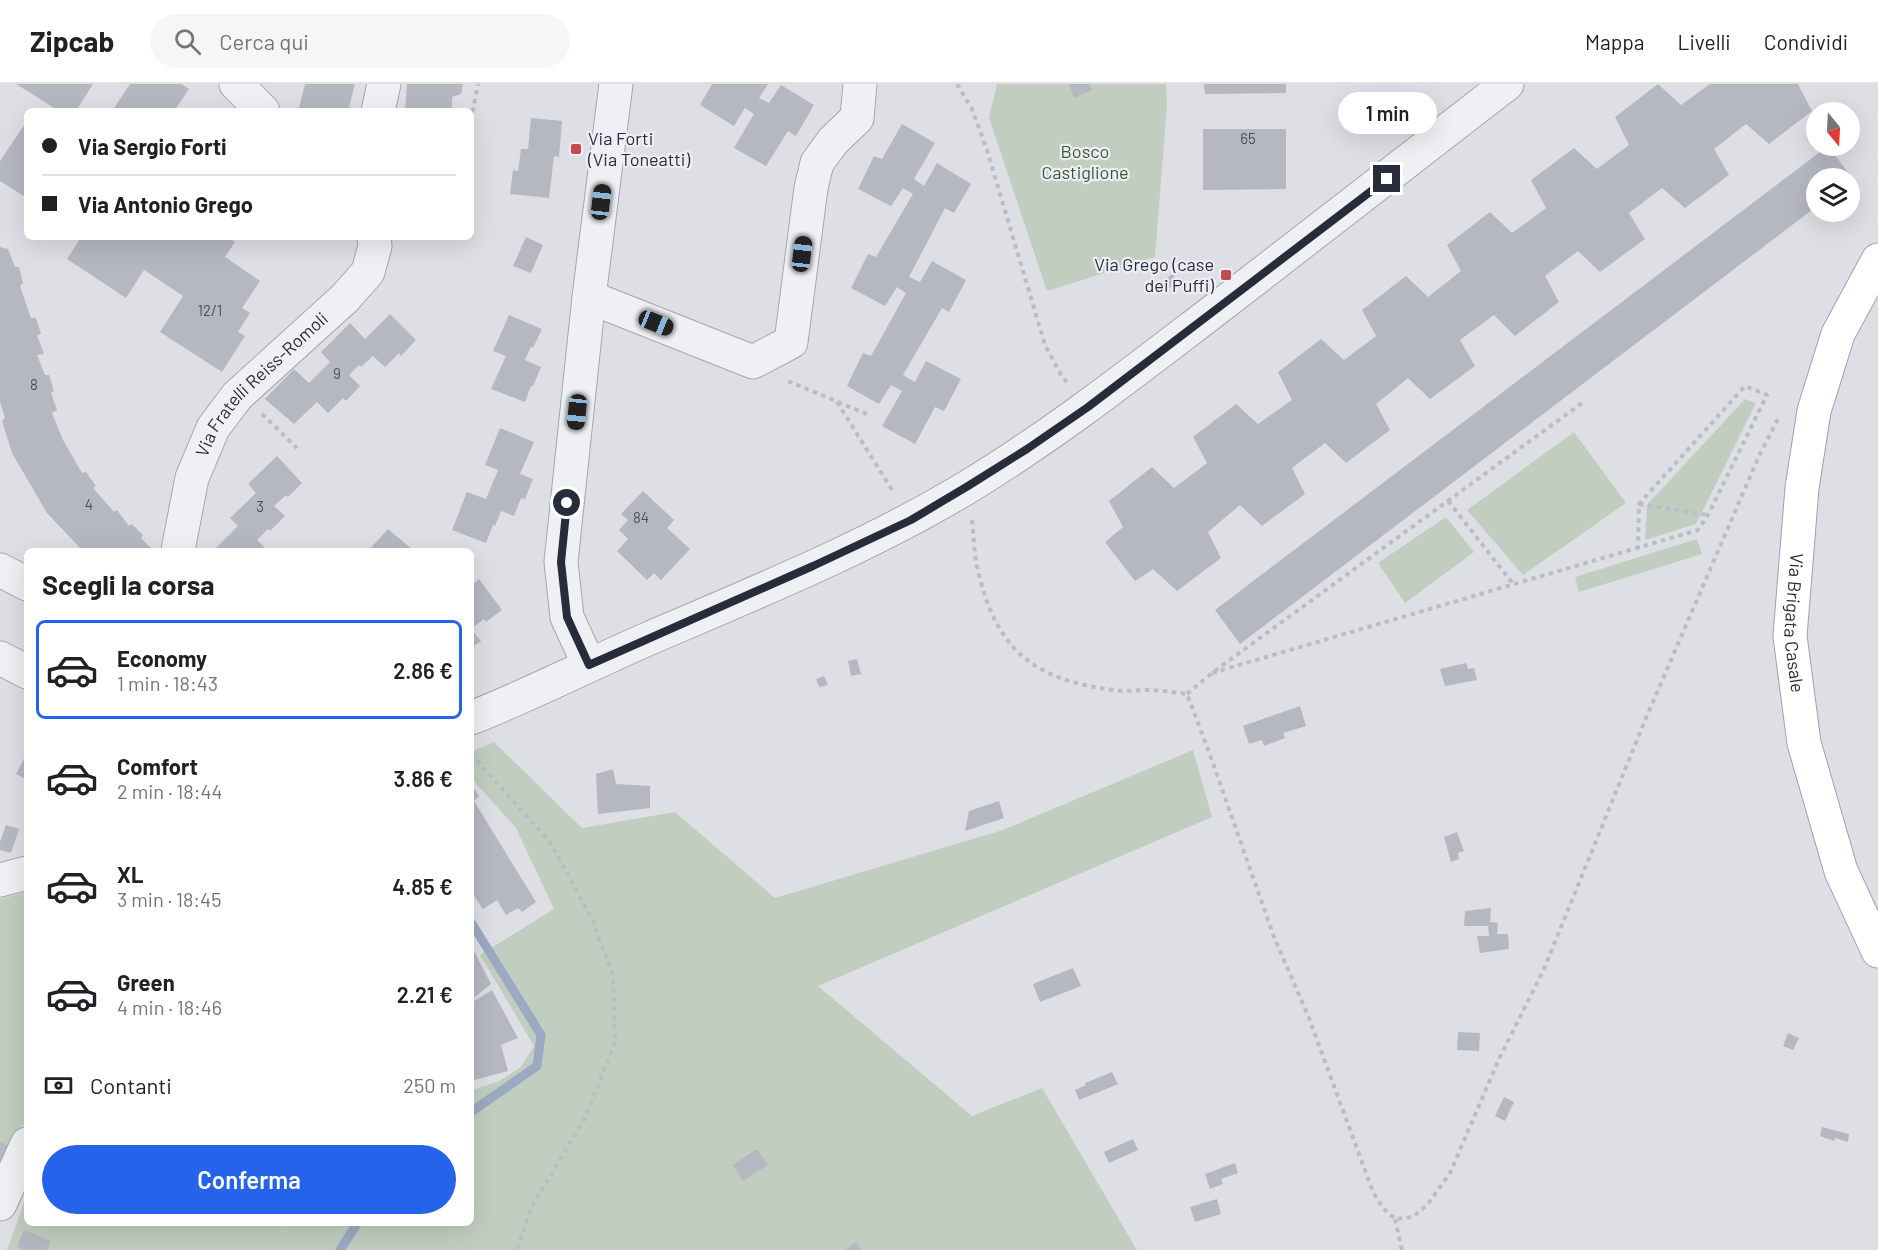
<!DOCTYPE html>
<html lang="it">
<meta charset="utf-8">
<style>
:root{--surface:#fff;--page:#f6f6f6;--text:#202124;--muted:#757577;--line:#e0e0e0;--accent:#2563eb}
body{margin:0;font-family:Barlow,sans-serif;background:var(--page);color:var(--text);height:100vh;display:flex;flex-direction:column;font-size:22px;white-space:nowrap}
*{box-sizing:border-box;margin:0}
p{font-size:20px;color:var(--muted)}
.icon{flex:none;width:33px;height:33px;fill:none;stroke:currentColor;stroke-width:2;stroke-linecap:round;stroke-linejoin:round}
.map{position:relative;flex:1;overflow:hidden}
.panel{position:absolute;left:24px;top:464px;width:450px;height:678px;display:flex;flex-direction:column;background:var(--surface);border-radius:9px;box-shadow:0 6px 24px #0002}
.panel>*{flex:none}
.banner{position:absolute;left:24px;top:24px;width:450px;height:132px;border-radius:9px;box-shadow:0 6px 24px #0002;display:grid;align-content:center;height:132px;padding:0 18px;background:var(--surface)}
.needle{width:39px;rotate:162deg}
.tools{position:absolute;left:1806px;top:18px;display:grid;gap:12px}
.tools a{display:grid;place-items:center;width:54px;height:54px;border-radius:50%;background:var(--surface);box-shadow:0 6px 24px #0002;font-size:30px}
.end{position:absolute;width:27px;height:27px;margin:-14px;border:8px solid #282c3a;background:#fff;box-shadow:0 0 0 3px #fff}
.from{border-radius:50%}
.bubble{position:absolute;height:42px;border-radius:21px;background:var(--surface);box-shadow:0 6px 24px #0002;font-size:20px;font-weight:600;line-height:42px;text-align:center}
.car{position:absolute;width:18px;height:36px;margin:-18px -9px;border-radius:8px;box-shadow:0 0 4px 2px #0007;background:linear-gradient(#222 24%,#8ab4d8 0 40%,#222 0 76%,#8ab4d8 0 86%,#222 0)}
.banner b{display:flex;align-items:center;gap:21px;height:57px;font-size:22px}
.banner b+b{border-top:2px solid var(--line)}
.banner i{width:15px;height:15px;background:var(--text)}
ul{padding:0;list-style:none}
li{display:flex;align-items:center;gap:18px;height:99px;margin:0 12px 9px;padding:0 6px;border:3px solid transparent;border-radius:9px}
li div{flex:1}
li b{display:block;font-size:22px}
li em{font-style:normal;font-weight:600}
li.active{border-color:var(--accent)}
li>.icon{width:54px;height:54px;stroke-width:1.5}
h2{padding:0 18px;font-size:27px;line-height:72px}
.pay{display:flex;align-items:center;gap:15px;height:66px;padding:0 18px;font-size:22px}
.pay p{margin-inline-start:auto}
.primary-button{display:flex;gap:12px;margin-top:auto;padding:12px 18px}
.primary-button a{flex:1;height:69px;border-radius:36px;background:var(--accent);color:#fff;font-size:24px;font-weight:600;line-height:69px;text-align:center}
header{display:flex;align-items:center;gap:36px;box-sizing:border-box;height:84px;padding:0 30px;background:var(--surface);border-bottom:2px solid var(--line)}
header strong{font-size:28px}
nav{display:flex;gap:33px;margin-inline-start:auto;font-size:21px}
.search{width:420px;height:54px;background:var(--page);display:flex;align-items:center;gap:15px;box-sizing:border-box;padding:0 21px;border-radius:33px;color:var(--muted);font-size:22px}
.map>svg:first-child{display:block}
.green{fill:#c1cebf}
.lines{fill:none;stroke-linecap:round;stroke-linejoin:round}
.stream{stroke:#9ba9c2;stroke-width:9}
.building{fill:#b5b8c1}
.minor-casing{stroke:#a3a6ae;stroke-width:35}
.primary-casing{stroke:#9da2b0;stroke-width:35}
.path{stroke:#bbbdc4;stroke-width:4;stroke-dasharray:4.5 4.5;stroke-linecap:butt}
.minor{stroke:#eff0f4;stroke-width:33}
.primary{stroke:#fff;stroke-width:33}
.route{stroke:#282c3a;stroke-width:8}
.poi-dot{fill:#c04c50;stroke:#eceef3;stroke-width:2}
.labels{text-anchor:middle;stroke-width:4.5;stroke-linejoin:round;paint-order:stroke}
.number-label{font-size:15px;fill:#4b4f5c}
.poi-label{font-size:18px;fill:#282c3a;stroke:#eceef3;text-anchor:start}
.park-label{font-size:18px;fill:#395437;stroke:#eceef3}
.street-label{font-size:18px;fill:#282c3a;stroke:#eceef3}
</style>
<header>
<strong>Zipcab</strong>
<div class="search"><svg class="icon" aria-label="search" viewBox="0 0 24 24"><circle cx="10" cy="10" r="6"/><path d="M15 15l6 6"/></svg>Cerca qui</div>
<nav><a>Mappa</a><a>Livelli</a><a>Condividi</a></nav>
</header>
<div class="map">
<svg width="1878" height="1166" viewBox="0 0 1878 1166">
<rect width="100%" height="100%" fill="#dddfe5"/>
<g class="green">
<path d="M997,0H1166L1167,21L1155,173L1047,207L989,34Z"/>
<path d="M1745,315L1756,319L1696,440L1645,456L1647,421Z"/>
<path d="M1574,348L1626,419L1523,491L1467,426Z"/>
<path d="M1446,433L1474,468L1405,519L1378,479Z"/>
<path d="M1697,455L1702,470L1579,508L1575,493Z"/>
<path d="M494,658L582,744L675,728L775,814L1003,746L1193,666L1212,733L818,902L972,1032L1042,1004L1137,1166H7L27,1110V1138H279L287,1143L290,1138H471V1007L499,997L521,983L534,962L480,871L554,825L516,744L471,694V668Z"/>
<path d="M27,808V1033L0,1093V815Z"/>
</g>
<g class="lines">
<g class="stream">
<path d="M471,838L541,951L537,982L471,1028"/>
<path d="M340,1166L358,1138"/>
</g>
</g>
<g class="building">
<path d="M16,0H93L76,27H59Z"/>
<path d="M130,0H181L189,5L174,27H112Z"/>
<path d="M305,0H355L348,27H311L299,24Z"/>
<path d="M407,0H463L461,10L452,13V27H405Z"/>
<path d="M712,0H768L759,14L769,19L781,1L814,21L796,52L788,47L766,82L734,64L754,30L745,24L734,42L700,21Z"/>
<path d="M1069,0H1089L1092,6L1074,14Z"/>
<path d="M1204,0H1286V9L1205,10Z"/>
<path d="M1658,0L1681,21L1710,0H1798L1812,27L1769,60L1746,40L1714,65L1729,91L1685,124L1662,104L1629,129L1645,155L1600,188L1578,167L1545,192L1559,218L1515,252L1494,231L1460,256L1475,282L1430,315L1408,294L1376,320L1390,346L1346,379L1325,359L1292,384L1305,410L1262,442L1240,421L1208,448L1221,474L1177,507L1153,485L1135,497L1105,458L1123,443L1109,417L1152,383L1174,404L1207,379L1193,353L1236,320L1258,340L1292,316L1278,288L1321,255L1344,276L1376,252L1362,226L1406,192L1428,213L1461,187L1447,161L1490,128L1512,149L1546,124L1531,96L1574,64L1597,85L1629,61L1615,33Z"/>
<path d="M531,34L562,37L559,73L554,72L549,114L510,110L513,86L518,87L521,65H528Z"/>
<path d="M27,37V114L0,97V77Z"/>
<path d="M902,40L935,59L914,95L924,102L937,79L971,100L954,129L945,124L909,193L920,198L932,177L966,196L949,228L942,224L903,291L915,298L926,277L961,295L944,327L935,323L915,360L882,342L902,307L891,301L879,320L847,302L863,269L871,272L906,209L897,203L885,222L851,204L868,170L876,173L913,110L903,104L891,122L858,105L874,72L882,75Z"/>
<path d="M1203,45H1286V105L1203,106Z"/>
<path d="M1828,62L1853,95L1850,98V94H1816V123L1240,560L1215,526Z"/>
<path d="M81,153H228L235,158L225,173L260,197L242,224L250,229L238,248L245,252L222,288L160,248L183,212L144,186L126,214L67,175Z"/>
<path d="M526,153L543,161L531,189L513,182Z"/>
<path d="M0,163L8,165L15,183H19L23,199L20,202L31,234H36L41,250L37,251L44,270L37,271L45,291H49L54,307L51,309L57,326L52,329L63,356L82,389L86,388L96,402L93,404L114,428L117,426L129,442L132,440L143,451L141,454L153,466H82L47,429L12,369L2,337L5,334L0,318Z"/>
<path d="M1172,190L1178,197L1167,206L1162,198Z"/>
<path d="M390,230L416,256L401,272L399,269L385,283L373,272L361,283L359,281L349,291L360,302L346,317L343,314L328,329L317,318L294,340L265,315L294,285L309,299L330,278L321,268L350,239L365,255Z"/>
<path d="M509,231L542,245L533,264L531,263L525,276L541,283L533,302H531L525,318L491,305L506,272L493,267Z"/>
<path d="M500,344L534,358L520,390L533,395L525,415L521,414L514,432L501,427L495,442L493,441L486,459L452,446L467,408L486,415L498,386L485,381Z"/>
<path d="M277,372L302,399L288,413L286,411L274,422L285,432L270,447L268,445L257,456L267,466H214L238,442L230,434L256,409L248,400Z"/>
<path d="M643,407L674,436L667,444L690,465L661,496L654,489L647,496L617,467L628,455L619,446L628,436L621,430Z"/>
<path d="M388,445L413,466H369Z"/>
<path d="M479,495L502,526L486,538L484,535L471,545L481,557L471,564V502Z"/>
<path d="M857,575L861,590L851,592L848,577Z"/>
<path d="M1466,579L1468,585L1474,584L1477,596L1445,602L1440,585Z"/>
<path d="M824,592L828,601L819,603L816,595Z"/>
<path d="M1300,622L1306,642L1283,649L1285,654L1264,662L1262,656L1249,660L1243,642Z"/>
<path d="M27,669V696L16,690Z"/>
<path d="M613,685L616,700L650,702V724L598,730L596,690Z"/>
<path d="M471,700L479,712L474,717L536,818L522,828L518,824L506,831L497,816L483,825L471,807Z"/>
<path d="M999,717L1004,734L965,747L969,727Z"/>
<path d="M6,741L19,745L11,769L0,766V758Z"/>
<path d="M1457,748L1464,767L1458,769L1459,775L1451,778L1444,753Z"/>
<path d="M1491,824L1490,838L1498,839L1497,850H1508L1509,865L1480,869L1477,852H1489L1488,842H1464L1465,827Z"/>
<path d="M471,861L491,900L471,916Z"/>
<path d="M1073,884L1081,902L1040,918L1033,900Z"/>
<path d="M492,906L518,954L501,961L508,987L471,997V919Z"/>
<path d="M1458,948L1480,949L1479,967L1457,966Z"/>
<path d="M1788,949L1799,954L1793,966L1783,962Z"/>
<path d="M1112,988L1118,1000L1079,1016L1075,1006L1086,1001L1085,999Z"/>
<path d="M1504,1013L1514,1018L1505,1037L1495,1032Z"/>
<path d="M1822,1043L1849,1050L1848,1058L1835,1054L1834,1057L1820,1052Z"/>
<path d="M1133,1055L1138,1066L1109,1079L1104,1068Z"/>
<path d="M0,1058L8,1062L0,1080Z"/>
<path d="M757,1065L768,1081L743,1097L733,1081Z"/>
<path d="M1235,1079L1238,1089L1221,1095L1223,1100L1210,1105L1205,1090Z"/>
<path d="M1217,1115L1221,1130L1195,1138L1190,1123Z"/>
<path d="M24,1146L51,1157L47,1166H25L17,1163Z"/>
<path d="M855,1158L862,1166H845Z"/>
</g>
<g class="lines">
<g class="minor-casing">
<g id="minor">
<path d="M236,0L263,27"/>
<path d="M378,27L384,0"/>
<path d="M589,213L753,278L791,258L811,104L817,79L833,57L857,34L860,0"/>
<path id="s1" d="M178,466L192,394L213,344L237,312L345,214L368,188L375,162L374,153"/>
<path d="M0,486L27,500"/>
<path d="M0,574L27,588"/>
<path d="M589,581L567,533L561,478L589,213L616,0"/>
<path d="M471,634C532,610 590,580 650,554C757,508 866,464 966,404C1052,352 1131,290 1211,229C1310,153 1409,77 1507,0"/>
<path d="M0,796L27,789"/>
<path d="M0,1120L27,1060"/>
</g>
</g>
<g class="primary-casing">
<g id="primary">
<path id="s2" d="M1878,176L1838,250L1814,327L1802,404L1790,552L1804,659L1841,787L1878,867"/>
</g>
</g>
<g class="path">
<path d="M957,0L972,25L987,66L1045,261L1060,289L1067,299"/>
<path d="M471,37L478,0"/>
<path d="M788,297L869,331"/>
<path d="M837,318L894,409"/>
<path d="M262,330L297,364"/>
<path d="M1448,417L1514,501"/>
<path d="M1639,420L1708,431"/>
<path d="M972,436C974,454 974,473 979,491C998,568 1036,596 1113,606C1124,608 1135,606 1146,606C1159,606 1173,608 1187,610L1209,668L1274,853L1309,934L1373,1108L1383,1124L1395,1135L1413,1133L1428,1120L1450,1089L1499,975L1544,885L1646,634L1759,372L1779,333"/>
<path d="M1212,589L1698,446L1708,431L1767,311L1745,302L1639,420L1638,464"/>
<path d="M1187,610L1212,589L1582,319"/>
<path d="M471,670L550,758L593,837L613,892L615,959L585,1034L531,1124L517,1166"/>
<path d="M1395,1135L1402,1166"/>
</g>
<use href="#minor" class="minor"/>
<use href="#primary" class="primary"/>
</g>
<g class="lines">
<path class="route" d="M567,419L561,478L567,533L589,581L813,482L911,436L968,402L1027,365L1088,323L1387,95"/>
</g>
<g class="poi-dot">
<rect x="570" y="59" width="12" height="12" rx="3"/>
<rect x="1220" y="185" width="12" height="12" rx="3"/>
</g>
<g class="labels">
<g class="number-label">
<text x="1248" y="60">65</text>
<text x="210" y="232">12/1</text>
<text x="337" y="295">9</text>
<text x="34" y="306">8</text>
<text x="89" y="426">4</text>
<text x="260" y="428">3</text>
<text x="641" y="439">84</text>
</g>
<g class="poi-label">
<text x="588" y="61">Via Forti<tspan x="588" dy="21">(Via Toneatti)</tspan></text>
<text x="1214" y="187" text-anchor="end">Via Grego (case<tspan x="1214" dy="21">dei Puffi)</tspan></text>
</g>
<g class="park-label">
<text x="1085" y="74">Bosco<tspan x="1085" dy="21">Castiglione</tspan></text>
</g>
<g class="street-label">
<text dy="6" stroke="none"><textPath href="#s1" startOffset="192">Via Fratelli Reiss-Romoli</textPath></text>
<text dy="6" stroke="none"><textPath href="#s2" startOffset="378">Via Brigata Casale</textPath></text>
</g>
</g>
</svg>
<div class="tools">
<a><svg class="needle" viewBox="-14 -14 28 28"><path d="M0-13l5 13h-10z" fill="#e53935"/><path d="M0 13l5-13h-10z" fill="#757577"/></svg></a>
<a><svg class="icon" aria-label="layers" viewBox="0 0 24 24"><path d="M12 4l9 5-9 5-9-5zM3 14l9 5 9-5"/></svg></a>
</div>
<i class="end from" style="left:567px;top:419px"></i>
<i class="end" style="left:1387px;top:95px"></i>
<div class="bubble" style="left:1338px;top:8px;width:99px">1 min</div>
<i class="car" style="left:601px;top:118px;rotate:7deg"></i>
<i class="car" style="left:802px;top:170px;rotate:7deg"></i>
<i class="car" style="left:656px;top:239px;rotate:112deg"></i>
<i class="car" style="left:577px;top:328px;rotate:186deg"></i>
<div class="banner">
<b><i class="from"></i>Via Sergio Forti</b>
<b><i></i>Via Antonio Grego</b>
</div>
<section class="panel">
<h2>Scegli la corsa</h2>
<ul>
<li class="active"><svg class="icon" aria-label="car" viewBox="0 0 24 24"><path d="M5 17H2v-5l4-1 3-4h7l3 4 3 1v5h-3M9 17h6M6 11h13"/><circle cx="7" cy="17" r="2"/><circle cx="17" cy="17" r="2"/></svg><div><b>Economy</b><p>1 min · 18:43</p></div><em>2.86 €</em></li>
<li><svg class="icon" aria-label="car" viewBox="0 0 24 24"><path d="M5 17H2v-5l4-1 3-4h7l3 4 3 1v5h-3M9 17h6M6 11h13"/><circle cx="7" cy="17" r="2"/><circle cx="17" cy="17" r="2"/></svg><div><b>Comfort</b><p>2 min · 18:44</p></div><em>3.86 €</em></li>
<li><svg class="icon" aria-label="car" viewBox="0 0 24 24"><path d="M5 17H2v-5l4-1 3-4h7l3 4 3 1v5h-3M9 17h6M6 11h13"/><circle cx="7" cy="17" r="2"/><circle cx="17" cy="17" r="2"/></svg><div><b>XL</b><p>3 min · 18:45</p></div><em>4.85 €</em></li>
<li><svg class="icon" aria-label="car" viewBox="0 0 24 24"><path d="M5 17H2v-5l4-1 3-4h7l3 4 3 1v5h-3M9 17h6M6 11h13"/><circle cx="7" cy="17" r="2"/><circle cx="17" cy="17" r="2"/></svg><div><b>Green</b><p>4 min · 18:46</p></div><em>2.21 €</em></li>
</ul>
<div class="pay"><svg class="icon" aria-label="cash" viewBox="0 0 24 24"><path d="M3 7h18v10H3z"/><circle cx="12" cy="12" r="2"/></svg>Contanti<p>250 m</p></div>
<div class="primary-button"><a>Conferma</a></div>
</section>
</div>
